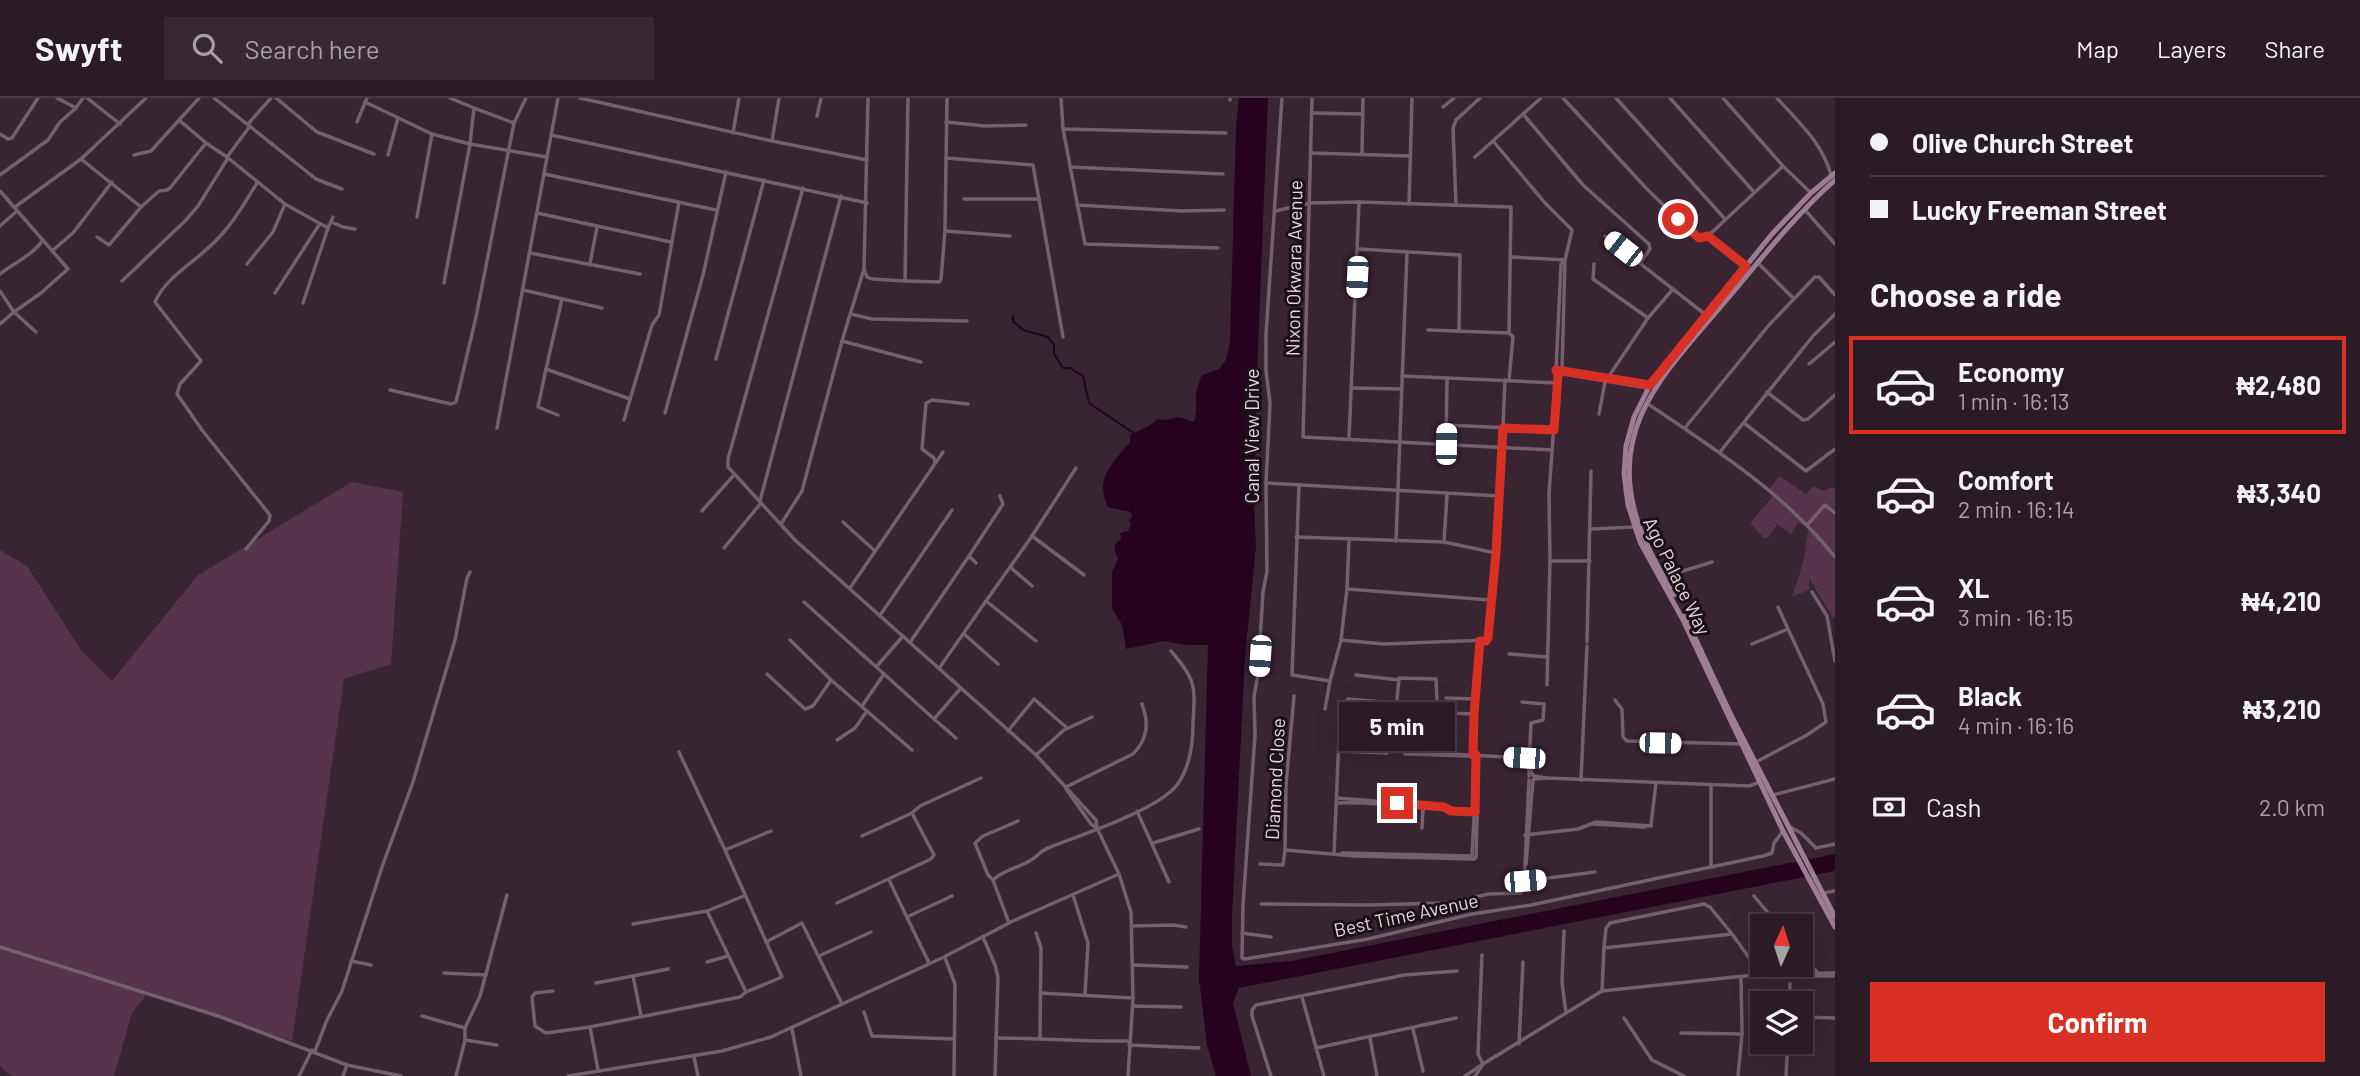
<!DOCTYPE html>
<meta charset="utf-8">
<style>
:root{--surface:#2b1b26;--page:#372832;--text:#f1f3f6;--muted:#a6a1a7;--line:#473943;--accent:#d93025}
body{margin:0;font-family:Barlow,sans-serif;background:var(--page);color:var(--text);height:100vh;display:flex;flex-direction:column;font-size:26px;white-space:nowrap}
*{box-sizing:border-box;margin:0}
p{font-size:23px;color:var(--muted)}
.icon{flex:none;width:38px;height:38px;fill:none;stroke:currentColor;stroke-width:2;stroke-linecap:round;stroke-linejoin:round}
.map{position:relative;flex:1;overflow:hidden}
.sheet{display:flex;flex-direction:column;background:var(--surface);width:525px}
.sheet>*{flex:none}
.guide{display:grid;align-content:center;height:154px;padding:0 35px;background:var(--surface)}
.needle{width:46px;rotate:3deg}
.fabs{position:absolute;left:1750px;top:816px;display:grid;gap:14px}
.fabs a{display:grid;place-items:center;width:63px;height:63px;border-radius:0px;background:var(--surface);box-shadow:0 7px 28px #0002,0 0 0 2px var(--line);font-size:35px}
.end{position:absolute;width:32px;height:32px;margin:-16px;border:9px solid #d93025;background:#fff;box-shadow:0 0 0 4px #fff}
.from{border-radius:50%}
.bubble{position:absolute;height:49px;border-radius:0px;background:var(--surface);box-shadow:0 7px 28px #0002,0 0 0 2px var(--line);font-size:23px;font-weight:700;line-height:49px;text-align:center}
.car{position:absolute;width:21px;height:42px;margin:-21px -10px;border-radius:9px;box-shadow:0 0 5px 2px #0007;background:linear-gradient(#fff 24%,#345 0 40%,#fff 0 76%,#345 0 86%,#fff 0)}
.guide b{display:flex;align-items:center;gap:24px;height:66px;font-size:26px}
.guide b+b{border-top:2px solid var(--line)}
.guide i{width:18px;height:18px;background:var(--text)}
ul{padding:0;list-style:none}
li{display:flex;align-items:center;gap:21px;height:98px;margin:0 14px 10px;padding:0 21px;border:4px solid transparent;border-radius:0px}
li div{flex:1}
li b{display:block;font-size:26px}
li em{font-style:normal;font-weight:700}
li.selected{border-color:var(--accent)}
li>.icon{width:63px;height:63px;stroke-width:1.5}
h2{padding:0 35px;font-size:32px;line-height:84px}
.pay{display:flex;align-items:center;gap:18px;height:77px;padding:0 35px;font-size:26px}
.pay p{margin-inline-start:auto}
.action{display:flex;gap:14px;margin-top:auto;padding:14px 35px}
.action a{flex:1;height:80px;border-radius:0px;background:var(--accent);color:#fff;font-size:28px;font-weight:700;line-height:80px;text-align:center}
header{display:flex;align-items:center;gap:42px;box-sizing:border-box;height:98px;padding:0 35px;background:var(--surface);border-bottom:2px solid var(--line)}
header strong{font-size:33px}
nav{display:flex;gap:38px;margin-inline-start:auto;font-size:24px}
.search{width:490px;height:63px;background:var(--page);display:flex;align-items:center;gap:18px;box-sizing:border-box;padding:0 24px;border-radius:0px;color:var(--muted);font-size:26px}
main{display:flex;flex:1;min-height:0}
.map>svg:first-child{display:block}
.green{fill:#57344b}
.water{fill:#27021d}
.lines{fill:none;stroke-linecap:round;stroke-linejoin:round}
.stream{stroke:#27021d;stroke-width:2}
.street{stroke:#75606d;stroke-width:3.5}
.secondary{stroke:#9e7d92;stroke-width:5}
.route{stroke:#d93025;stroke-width:9}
.labels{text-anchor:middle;stroke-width:6;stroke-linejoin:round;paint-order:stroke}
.street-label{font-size:19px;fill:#e4d6de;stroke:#1a1117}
</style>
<header>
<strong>Swyft</strong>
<div class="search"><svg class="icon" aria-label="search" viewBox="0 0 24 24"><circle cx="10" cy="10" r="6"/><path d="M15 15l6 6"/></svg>Search here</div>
<nav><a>Map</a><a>Layers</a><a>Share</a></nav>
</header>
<main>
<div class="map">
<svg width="1835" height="978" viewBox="0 0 1835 978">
<rect width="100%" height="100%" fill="#392432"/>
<g class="green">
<path d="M1779,378L1806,396L1813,388L1824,393L1832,389L1835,391V518L1833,520L1809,480V489L1811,491L1792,499L1803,465L1809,430L1798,424L1791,436L1777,426L1769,439L1764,440L1750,425L1773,398L1769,392Z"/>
<path d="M352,384L403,394L391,566L344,581L292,943L147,896L132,915L114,978H11L0,968V452L27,468L81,552L112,583L198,477Z"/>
</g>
<path class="water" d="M1239,0H1268L1258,249L1254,406L1256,448L1245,559L1232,818V848L1236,868L1291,863L1835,756V773L1239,890L1233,905L1251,978H1216L1207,947L1199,880L1208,547H1185L1164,543L1126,551L1122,527L1112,510V474L1118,461C1114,451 1112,447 1121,441L1120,435L1128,433L1131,427L1129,422L1132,419L1131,414L1108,409C1094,380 1113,365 1130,344V337L1149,328L1157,321L1165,322L1179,319L1194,324C1198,313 1195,305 1196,294C1197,288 1200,282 1202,277L1219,271L1226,262L1230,243L1236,29Z"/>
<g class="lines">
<path class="stream" d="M1013,218V223L1023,232L1048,239L1054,247V256L1063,270H1070L1083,278L1089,305L1135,336"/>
<g class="street">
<path d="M57,0L76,10L83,0"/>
<path d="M87,0L120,26"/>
<path d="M214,0L316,81L342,91"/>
<path d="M276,0L317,34L374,56"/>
<path d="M580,0L772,43L867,62"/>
<path d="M868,0L864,171L867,179L872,181L905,183L908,0"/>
<path d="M1061,0L1063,31L1085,146L1218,150"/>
<path d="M1282,0L1266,236V273L1270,305L1266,385L1267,473L1263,494L1258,576L1254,599L1255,637L1243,807L1242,860L1245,861L1368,841L1472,816L1531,807L1763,758L1772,755L1774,745L1783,733"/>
<path d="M1312,0L1303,339L1552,352"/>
<path d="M1563,0L1646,90L1694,137L1699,140L1708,138"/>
<path d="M1616,0L1725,121"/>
<path d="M1670,0L1754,94"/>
<path d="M1723,0L1783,68L1811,95"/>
<path d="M1777,0C1799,25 1822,44 1831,77"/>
<path d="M1230,2V0"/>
<path d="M365,4L432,36"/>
<path d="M1443,9L1454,0"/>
<path d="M474,10L514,25"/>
<path d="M1312,15L1362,16"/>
<path d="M1523,16L1583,87L1649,146L1650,151L1640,165"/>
<path d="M817,18L821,0"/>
<path d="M179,22L206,45"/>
<path d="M357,24L367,0"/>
<path d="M946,24L985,28L1026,27"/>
<path d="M248,26L271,0"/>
<path d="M250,28L227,59L285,106L328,130L303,205"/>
<path d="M1063,31L1226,35"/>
<path d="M733,35L739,0"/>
<path d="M0,36L8,41L12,40L38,0"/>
<path d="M551,37L867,105"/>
<path d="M772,43L779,0"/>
<path d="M1493,43L1545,105L1572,132L1565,162L1561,166L1556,272L1558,278"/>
<path d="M1311,55L1410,58"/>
<path d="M1362,56L1363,0"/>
<path d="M134,57L151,53L199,0"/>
<path d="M388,57L398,20"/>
<path d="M1475,59L1541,0"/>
<path d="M946,60L1033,67L1063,239"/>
<path d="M81,61L141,109L109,147L97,139"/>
<path d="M1070,69L1223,76"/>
<path d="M544,76L716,112"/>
<path d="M0,77L48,42L60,24L76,10"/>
<path d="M0,93L68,171L41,195L14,214L36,234"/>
<path d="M964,101H1039"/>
<path d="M1409,106L1412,0"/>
<path d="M1077,107L1182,113L1224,112"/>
<path d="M1456,107L1453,30L1456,22L1480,0"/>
<path d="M15,109L81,61L146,0"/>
<path d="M141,109L159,93L167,92L170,90L206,45L227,59"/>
<path d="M1805,112L1835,146"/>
<path d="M1275,113L1310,105L1359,104L1511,109L1509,235L1513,239L1509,282"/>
<path d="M537,115L671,144"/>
<path d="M417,119L432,36L470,46L547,59"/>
<path d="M331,124L343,129L355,131"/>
<path d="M0,128L17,113"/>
<path d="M328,130L333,119"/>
<path d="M945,133L1010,138"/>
<path d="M1605,138L1706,217"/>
<path d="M1708,138L1783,68"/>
<path d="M1708,138L1746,168"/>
<path d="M1359,151L1460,157L1459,232"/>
<path d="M52,153L73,135L112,84"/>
<path d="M530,155L640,176"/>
<path d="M1511,159L1565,162"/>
<path d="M1758,165L1793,200"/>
<path d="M247,166L273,134L285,106"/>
<path d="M590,166L597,129"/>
<path d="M1594,166L1593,181L1648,220"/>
<path d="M0,176C13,166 35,155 43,142"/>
<path d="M122,183L186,122L198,108L228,60"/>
<path d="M905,183L939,184L941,181L945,133L947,0"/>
<path d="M444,185L470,46L474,10L450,0"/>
<path d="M523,192L602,210"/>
<path d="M0,193L14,214L0,226"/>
<path d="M275,195L319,127"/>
<path d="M562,201L546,271L630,301"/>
<path d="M851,216L872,221L967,223"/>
<path d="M1428,232L1509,235"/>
<path d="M842,243L921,264"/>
<path d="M716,261L764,82"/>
<path d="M1809,266L1835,244"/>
<path d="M546,271L538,309L558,317"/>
<path d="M1562,272L1650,287"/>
<path d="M1558,275L1647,290"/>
<path d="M1402,278L1557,285L1562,272L1565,162"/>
<path d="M1353,290L1402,291"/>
<path d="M390,292L451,306L456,304L476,219L514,25L526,0"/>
<path d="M1767,294L1803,322L1808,321L1835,297"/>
<path d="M1648,306C1716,352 1783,394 1835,459"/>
<path d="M665,315L703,177L726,74"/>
<path d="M1599,316L1605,284L1648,220L1673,191"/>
<path d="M624,322L652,227L659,217L679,104"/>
<path d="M1744,325L1806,373L1835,351"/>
<path d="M1446,327L1554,332"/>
<path d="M497,330L558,0"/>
<path d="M1685,330L1769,227L1815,179H1819L1835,197"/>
<path d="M1349,341L1359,104"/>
<path d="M1446,346L1447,280"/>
<path d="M1720,354L1813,238L1835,216"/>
<path d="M935,365L934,360L922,351L926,305L932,302L968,306"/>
<path d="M1266,385L1500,398"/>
<path d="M1299,387L1292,577L1330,583"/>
<path d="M760,403L841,98"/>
<path d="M702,413L734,377"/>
<path d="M843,424L875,453"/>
<path d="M781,426L802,393L842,243L864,171"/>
<path d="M1808,426L1825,407L1835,415"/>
<path d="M1591,431L1634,429"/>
<path d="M1032,438L1076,370"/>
<path d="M1296,439L1444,444L1496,455"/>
<path d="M1349,442L1347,491L1341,542L1384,546L1487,542L1500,398L1505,282"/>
<path d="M1396,443L1407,154"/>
<path d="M1444,444L1447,396"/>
<path d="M724,450L761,405"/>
<path d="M246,451L269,423L270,417L202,332L177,296L180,286L201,263L155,204C165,181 190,167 208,150C229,132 243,108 257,85"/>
<path d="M969,458L1003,406L1000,398"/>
<path d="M1550,463H1590"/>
<path d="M1010,469L1032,488"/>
<path d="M1664,479L1712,464"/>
<path d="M850,490L943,354"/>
<path d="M1347,491L1490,502"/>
<path d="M1812,494L1827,518L1835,563"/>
<path d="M986,503L1032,438L1084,477"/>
<path d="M804,504L934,621L961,590"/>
<path d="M881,516L952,412"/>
<path d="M964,536L998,566"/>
<path d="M790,542L831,582L912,652"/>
<path d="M911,543L969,458L976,465"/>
<path d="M1587,544L1591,373"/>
<path d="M1752,546L1788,531L1778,509"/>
<path d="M1509,556L1547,559"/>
<path d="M877,568L903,538"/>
<path d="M940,569L986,503L1036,543"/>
<path d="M767,576L805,611L813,608L831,582"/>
<path d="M1356,577L1399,582"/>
<path d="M1547,587L1550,463L1549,395L1557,285"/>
<path d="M1294,598L1286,687L1285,752L1355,758L1474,761"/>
<path d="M1446,600L1475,601"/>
<path d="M1615,602L1622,611L1623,639L1627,643L1742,646"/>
<path d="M1522,604L1544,606L1543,622L1531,625L1529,668"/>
<path d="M862,608L884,576"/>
<path d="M1325,611L1330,583L1341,542"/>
<path d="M1445,615L1473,616"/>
<path d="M934,621L956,640"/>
<path d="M1008,633L1034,601L1067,630"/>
<path d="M837,642L855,630L867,613"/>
<path d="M1339,650L1524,660L1528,663"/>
<path d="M1339,653L1387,655"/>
<path d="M679,654L725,752"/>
<path d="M1392,654L1399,580L1436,581L1437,603"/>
<path d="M1405,656L1471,658"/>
<path d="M1036,657L1064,632L1092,619"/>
<path d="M1473,657V616L1480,543"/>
<path d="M1756,664L1807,637L1826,624L1823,606L1788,531"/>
<path d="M1529,678V668L1533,677"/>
<path d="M1546,680L1749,688L1760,684"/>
<path d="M1534,681L1546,680L1534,678"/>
<path d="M1581,682L1587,548"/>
<path d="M1711,687V768"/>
<path d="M1066,689L1133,656C1148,641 1149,625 1142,606"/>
<path d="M1066,691L1091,726L1097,730"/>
<path d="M1773,697L1835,681"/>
<path d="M1337,700L1438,708L1448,710L1451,713"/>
<path d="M1337,705C1384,703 1431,712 1478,714"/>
<path d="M1137,713L1169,784"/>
<path d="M1594,726L1645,729"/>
<path d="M1651,727L1656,685"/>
<path d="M1790,729L1801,735L1816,750L1835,746"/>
<path d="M1422,730L1423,710"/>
<path d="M1525,737L1578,731L1596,724L1651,728"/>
<path d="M862,738L912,715"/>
<path d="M1153,745L1199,731"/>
<path d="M1342,755L1472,758"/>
<path d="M1334,756L1339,639L1345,604L1348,601L1395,605"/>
<path d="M1472,758L1476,683"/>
<path d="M1474,761L1476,759L1478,686L1476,657"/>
<path d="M1260,766L1283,767L1285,752"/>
<path d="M1526,766L1533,682"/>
<path d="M1119,776L1131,814L1133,900"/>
<path d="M889,782L929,865"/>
<path d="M993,782C1003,772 1019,770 1031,762C1037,759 1040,753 1048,750C1078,738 1158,712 1177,687C1190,669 1193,648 1193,626C1195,588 1197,583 1171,553"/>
<path d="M1525,783L1595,774"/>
<path d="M1823,795L1835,793"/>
<path d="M1073,797L1088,845L1085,897"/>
<path d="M1754,798L1779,828"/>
<path d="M837,805L931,761L934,757L912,715L920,708L981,680"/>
<path d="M1261,806L1368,807L1445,805L1489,796L1521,795L1524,790L1529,682"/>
<path d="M707,813L744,798"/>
<path d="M907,819L952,798"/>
<path d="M1009,825L993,782L988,777L975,745L983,738L1018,723"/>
<path d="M633,826L707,813L746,894"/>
<path d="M1132,828L1173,827L1186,829"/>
<path d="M1564,833L1562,884L1566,915"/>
<path d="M1036,835L1041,850L1040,940"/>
<path d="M1242,835L1271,839"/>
<path d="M983,839L995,867L998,879L995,978"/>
<path d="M766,844L802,825L842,906"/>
<path d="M0,849L221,919L347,967L401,978"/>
<path d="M1604,850L1606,830L1610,825L1704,806L1710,809L1732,836"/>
<path d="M1801,854L1819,877"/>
<path d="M819,858L871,834"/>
<path d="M945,860L955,886L954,978"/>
<path d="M351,863L371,867"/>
<path d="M707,864L728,858"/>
<path d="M1133,867L1187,869"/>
<path d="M444,875L486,877"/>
<path d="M1762,878H1835"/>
<path d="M596,885L633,878"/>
<path d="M553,893L535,895L532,899L535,928L546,935L590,929L740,899L746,894L782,879L725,752L771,733"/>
<path d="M1602,893L1604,850L1732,836L1763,879"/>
<path d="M1040,895L1133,900L1128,978"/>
<path d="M1302,899L1324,978"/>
<path d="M1789,905L1790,886"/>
<path d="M1133,908L1181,909"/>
<path d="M864,914L872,938L954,941"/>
<path d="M422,918L465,930"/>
<path d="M641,918L633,878L668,871"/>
<path d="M1801,919L1835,920"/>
<path d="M1624,920L1652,962L1684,978"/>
<path d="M590,929L598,972"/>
<path d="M792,931L801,978"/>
<path d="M1413,931L1423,973"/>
<path d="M1681,935L1742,936"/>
<path d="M996,940C1042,940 1084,944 1129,943"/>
<path d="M1370,940L1377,978"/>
<path d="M465,942L497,947"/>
<path d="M1519,946L1523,864"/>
<path d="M1129,947L1199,950"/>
<path d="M1316,950L1456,920"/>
<path d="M315,953L327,922L342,893L382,769L413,684L455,542L467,480L470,474"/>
<path d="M694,959L698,978"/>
<path d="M299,978L312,952"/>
<path d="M343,978L347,967"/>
<path d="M456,978L465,942V930L480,898L507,797"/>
<path d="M568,978L722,953L771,939L944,859L1013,823L1119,776L1097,730L1096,722L1036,657L796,443L728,369V361L803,90"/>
<path d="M1271,978L1252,918V912L1256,907L1404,877L1457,873"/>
<path d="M1465,978L1483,966L1478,956L1482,857"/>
<path d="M1475,978L1483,966L1602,893L1763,876L1835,875"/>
<path d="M1738,978L1742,936L1741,879"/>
<path d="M1786,978L1788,943"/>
</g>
<g class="secondary">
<path d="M1835,75L1811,95L1772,136L1650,287L1634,319L1626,348L1624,376L1628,407L1640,444L1682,520L1783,733L1835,829"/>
<path d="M1674,497C1662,475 1648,453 1640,430C1605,335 1660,280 1717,213C1755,169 1791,121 1835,82"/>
<path d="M1685,518L1731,617L1835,819"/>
</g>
</g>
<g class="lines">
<path class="route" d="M1397,705L1444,709L1451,713L1475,714L1476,657H1473L1474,616L1480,543H1486L1488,540L1496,455L1503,330L1554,332L1558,278L1556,272L1650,287L1746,168L1708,138L1699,140L1678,121"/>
</g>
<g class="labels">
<g class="street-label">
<text transform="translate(1294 170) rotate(-89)" y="7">Nixon Okwara Avenue</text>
<text transform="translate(1252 338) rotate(-90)" y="7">Canal View Drive</text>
<text transform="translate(1677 478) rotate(64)" y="7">Ago Palace Way</text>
<text transform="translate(1275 681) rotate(-87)" y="7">Diamond Close</text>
<text transform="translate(1406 817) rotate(-12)" y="7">Best Time Avenue</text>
</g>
</g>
</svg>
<div class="fabs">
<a><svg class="needle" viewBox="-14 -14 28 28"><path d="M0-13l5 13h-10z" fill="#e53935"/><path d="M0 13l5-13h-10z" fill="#a6a1a7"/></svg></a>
<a><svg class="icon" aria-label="layers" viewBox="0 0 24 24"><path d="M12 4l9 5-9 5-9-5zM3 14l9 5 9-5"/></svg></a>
</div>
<i class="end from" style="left:1678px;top:121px"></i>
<i class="end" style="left:1397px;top:705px"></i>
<div class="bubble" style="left:1339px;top:604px;width:116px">5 min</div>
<i class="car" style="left:1623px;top:151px;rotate:308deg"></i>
<i class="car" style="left:1357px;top:179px;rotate:183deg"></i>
<i class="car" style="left:1446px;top:346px;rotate:1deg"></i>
<i class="car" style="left:1260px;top:558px;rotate:184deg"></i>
<i class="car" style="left:1660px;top:645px;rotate:91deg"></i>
<i class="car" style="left:1524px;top:660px;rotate:273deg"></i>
<i class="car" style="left:1525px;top:783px;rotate:85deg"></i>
</div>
<section class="sheet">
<div class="guide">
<b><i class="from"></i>Olive Church Street</b>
<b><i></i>Lucky Freeman Street</b>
</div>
<h2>Choose a ride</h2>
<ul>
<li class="selected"><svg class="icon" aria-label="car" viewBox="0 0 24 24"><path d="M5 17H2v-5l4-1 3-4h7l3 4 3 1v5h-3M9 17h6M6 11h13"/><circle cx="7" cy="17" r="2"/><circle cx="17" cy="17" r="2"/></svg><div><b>Economy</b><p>1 min · 16:13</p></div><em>₦2,480</em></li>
<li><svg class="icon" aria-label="car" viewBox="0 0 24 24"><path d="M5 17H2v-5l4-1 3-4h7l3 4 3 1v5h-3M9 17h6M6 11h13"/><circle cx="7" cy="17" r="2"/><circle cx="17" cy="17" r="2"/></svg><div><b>Comfort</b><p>2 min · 16:14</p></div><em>₦3,340</em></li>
<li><svg class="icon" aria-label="car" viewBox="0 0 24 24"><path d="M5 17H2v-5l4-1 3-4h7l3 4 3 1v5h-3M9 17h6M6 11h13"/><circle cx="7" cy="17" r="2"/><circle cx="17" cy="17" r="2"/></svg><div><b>XL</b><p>3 min · 16:15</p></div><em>₦4,210</em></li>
<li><svg class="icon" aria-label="car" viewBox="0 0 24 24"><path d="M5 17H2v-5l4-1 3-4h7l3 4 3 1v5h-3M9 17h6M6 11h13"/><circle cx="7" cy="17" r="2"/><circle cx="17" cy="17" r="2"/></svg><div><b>Black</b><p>4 min · 16:16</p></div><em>₦3,210</em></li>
</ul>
<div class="pay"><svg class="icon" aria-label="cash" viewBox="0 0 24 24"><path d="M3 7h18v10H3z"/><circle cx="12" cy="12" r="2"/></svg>Cash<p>2.0 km</p></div>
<div class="action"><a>Confirm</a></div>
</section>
</main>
